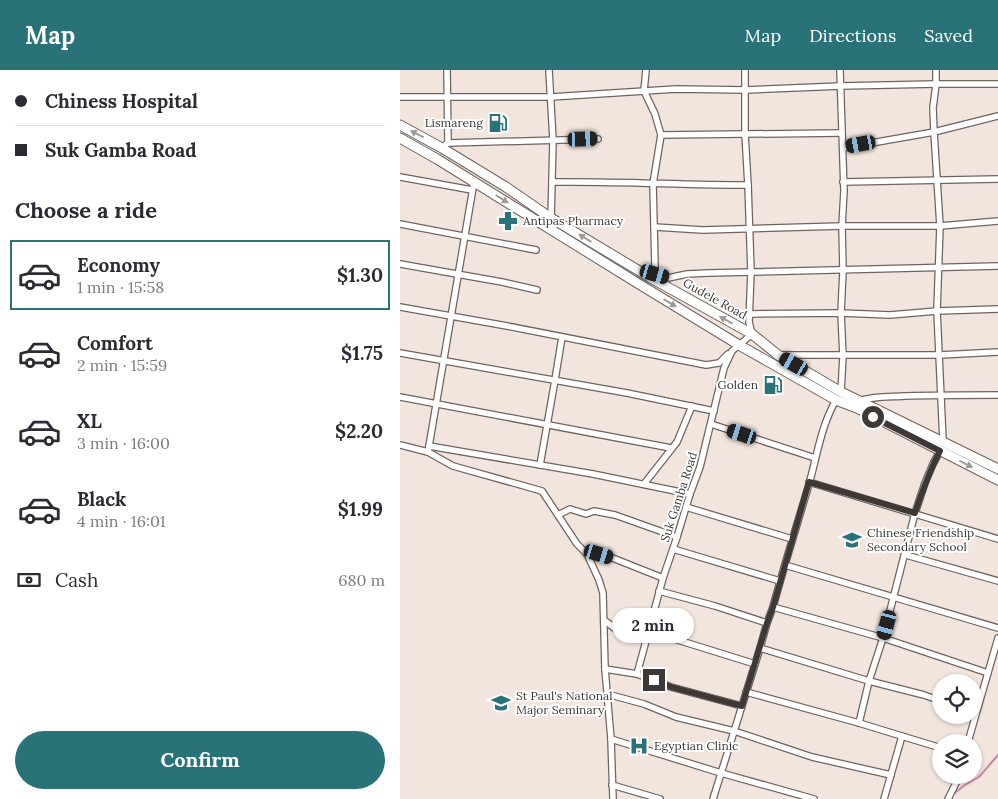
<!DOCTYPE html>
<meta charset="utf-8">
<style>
:root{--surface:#fff;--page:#f7f7f7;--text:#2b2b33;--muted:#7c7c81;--line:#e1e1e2;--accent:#287278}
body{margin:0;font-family:Lora,serif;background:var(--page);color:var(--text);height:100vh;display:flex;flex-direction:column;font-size:19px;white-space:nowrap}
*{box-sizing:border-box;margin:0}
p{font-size:16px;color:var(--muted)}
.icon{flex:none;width:28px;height:28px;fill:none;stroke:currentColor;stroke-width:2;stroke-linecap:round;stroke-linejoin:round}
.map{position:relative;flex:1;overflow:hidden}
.panel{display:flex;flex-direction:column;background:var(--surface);width:400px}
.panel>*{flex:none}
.banner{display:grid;align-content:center;height:110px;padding:0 15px;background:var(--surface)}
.buttons{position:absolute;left:532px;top:604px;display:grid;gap:10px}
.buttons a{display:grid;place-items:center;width:50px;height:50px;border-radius:50%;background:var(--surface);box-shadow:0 1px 4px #0004;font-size:25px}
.end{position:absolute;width:22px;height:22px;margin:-11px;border:6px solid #3e3936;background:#fff;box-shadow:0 0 0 2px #fff}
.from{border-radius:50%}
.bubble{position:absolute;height:35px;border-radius:18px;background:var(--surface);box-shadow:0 1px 4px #0004;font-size:16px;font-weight:700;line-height:35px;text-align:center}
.car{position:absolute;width:15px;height:30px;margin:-15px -8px;border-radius:6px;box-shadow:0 0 4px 1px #0007;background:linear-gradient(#222 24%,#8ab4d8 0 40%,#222 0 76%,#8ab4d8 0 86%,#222 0)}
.banner b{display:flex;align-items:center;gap:18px;height:48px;font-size:19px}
.banner b+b{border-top:1px solid var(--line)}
.banner i{width:12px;height:12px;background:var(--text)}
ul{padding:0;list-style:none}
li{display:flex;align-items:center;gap:15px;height:70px;margin:0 10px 8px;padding:0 5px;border:2px solid transparent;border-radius:0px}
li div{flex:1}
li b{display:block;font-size:19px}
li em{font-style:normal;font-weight:700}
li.current{border-color:var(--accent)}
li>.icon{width:45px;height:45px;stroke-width:1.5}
h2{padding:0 15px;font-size:22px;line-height:60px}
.pay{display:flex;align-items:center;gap:12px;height:55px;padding:0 15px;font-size:19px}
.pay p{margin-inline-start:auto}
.button{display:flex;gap:10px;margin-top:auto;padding:10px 15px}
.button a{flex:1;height:58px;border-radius:30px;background:var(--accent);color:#fff;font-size:20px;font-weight:700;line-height:58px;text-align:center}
header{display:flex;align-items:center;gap:30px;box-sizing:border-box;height:70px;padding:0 25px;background:var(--accent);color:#fff}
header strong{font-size:24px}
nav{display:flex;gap:28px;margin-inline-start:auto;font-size:18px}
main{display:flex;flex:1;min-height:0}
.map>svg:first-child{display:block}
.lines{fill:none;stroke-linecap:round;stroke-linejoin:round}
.stream{stroke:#c986a1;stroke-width:2}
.minor-casing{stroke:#6f645d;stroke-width:8}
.highway-casing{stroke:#6f645d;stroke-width:11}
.minor{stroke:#fff;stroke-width:5.5}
.highway{stroke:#fff;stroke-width:9}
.oneway{fill:#9e9c9a}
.route{stroke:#3e3936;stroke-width:6}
.labels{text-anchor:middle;stroke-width:4;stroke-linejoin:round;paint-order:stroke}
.poi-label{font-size:12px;fill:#3e3936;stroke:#fff;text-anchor:start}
.street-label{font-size:12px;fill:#3e3936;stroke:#fff}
</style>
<header>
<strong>Map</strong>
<nav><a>Map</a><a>Directions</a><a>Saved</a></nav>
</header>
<main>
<section class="panel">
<div class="banner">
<b><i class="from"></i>Chiness Hospital</b>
<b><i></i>Suk Gamba Road</b>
</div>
<h2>Choose a ride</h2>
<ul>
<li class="current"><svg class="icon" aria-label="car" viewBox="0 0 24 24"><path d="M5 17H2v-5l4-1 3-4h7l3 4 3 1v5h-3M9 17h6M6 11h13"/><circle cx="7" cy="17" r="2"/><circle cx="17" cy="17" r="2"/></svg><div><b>Economy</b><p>1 min · 15:58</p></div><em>$1.30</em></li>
<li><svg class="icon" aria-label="car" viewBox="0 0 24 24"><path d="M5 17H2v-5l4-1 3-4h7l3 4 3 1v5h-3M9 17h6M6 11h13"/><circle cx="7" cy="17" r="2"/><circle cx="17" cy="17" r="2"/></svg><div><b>Comfort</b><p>2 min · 15:59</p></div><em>$1.75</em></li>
<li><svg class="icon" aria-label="car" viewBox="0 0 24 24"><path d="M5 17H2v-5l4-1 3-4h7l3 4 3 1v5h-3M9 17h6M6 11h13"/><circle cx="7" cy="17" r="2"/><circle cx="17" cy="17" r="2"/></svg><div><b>XL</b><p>3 min · 16:00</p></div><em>$2.20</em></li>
<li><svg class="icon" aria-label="car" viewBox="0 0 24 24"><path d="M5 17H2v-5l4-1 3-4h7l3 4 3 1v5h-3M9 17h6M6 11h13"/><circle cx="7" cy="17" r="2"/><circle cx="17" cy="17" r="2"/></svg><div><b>Black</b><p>4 min · 16:01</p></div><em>$1.99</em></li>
</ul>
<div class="pay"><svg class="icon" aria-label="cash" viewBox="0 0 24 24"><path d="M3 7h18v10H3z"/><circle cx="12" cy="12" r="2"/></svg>Cash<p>680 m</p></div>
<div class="button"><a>Confirm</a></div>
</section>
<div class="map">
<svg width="598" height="729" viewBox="0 0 598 729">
<rect width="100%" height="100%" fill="#f2e5dd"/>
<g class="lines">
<path class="stream" d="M552,725L565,715L579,707L598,685"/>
<g class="minor-casing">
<g id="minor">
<path d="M149,0L153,70L151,150"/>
<path d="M246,0L244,21L255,44L261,65L253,114L255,197V204L253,207"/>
<path d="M440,0L444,121L442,156L443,201L441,243L443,286L441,322"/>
<path d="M536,0V14L533,38L534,62L540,156L537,241L543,371"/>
<path d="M0,27H151L276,19L346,20L441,16L536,14H598"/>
<path d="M261,65L442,63"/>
<path d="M48,73L198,69"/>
<path d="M46,74L48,73L47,0"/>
<path d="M443,78L534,62L598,46"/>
<path d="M0,107L72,120"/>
<path d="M152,112C217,111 283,115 348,115"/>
<path d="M443,112L598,109"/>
<path d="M0,154L136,180"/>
<path d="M254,157L303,160L442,156H540L598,151"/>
<path d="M0,194L102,212L137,220"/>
<path d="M255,204L268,208L287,204L308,203L598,196"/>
<path d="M0,237L107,256L306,295L319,293L328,284"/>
<path d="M350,244L441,243L490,245L537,241L598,239"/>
<path d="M0,283L227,323L314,341"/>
<path d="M380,285H540L598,282"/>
<path d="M0,327L271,378"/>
<path d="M458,331C473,326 489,327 505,326C536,325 567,325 598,325"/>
<path d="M311,354L415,388"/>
<path d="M0,375L28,382L53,396L142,421L177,474L187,484L199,510L203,523L205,599L211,669L213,729"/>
<path d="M29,376L193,404L290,424"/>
<path d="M28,382L74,112"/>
<path d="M140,395L155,310L162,267"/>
<path d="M409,412L598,469"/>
<path d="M244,414L277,372L292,336"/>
<path d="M286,437L392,469"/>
<path d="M158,445L170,439L186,444L194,441L215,445L277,467"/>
<path d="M273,479L380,511"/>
<path d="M187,484H199L210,487L263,508"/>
<path d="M506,485L598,511"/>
<path d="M385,495L598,558"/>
<path d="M259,521L315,536L367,553"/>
<path d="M373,537L483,568L588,603"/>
<path d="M204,550L218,561L246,567"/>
<path d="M249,561L355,594"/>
<path d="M360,578L469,611L524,625L541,631"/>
<path d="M205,599L237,604L271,617L342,636"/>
<path d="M237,604L263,508L277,467L290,424L300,397L324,298L332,281L352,264L349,252L351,202L348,115L345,64V0"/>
<path d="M346,622L459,653L541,678"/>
<path d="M207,624L244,634L276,647L334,661L412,687L491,705"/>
<path d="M459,653L469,611L483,568L515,443L525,413L533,394L540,381"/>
<path d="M211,669L321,703L414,729"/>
<path d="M568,672L598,568"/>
<path d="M212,715L260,729"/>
<path d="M313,729L360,578L367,553L373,537C384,496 397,455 409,414C417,386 421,356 436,330"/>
<path d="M484,729L502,666"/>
<path d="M548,729L560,705"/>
</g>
</g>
<g class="highway-casing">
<g id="highway">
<path d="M0,55L42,78L106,117L151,148L251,208L352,264L378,285L441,322L598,399"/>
<path d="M0,68L37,89L239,214L339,275L436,330L457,338L598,410"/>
</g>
</g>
<use href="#minor" class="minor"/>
<use href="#highway" class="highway"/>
</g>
<defs><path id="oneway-solid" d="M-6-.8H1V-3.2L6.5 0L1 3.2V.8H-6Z" transform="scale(1.25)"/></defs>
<g class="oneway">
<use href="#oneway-solid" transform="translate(17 64) rotate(-153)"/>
<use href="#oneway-solid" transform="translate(102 129) rotate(32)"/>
<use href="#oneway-solid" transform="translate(185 168) rotate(-149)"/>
<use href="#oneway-solid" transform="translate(270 233) rotate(31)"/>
<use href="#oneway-solid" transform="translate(326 250) rotate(-151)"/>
<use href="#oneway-solid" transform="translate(566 394) rotate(27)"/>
</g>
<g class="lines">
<path class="route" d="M254,610L271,617L342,636L367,553L373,537L409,412L515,443C522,422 529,401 540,381L473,347"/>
</g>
<defs>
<g id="fuel-bare" transform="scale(1.5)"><path d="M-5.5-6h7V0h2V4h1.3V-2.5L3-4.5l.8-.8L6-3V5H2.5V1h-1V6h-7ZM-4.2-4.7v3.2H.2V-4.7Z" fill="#287278" stroke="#fff" stroke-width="2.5" paint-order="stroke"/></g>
<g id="pharmacy-bare" transform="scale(1.5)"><path d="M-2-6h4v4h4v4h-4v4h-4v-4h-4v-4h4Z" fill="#287278" stroke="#fff" stroke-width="2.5" paint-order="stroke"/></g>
<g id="school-bare" transform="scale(1.5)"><path d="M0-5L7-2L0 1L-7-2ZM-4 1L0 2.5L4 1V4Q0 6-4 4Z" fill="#287278" stroke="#fff" stroke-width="2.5" paint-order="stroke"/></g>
<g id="university-bare" transform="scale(1.5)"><path d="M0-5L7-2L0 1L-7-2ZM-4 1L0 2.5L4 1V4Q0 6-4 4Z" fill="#287278" stroke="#fff" stroke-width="2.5" paint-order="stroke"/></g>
<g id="hospital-bare" transform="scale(1.5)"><path d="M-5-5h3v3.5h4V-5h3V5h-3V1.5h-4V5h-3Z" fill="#287278" stroke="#fff" stroke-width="2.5" paint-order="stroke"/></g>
</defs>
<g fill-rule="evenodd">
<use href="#fuel-bare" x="98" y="53"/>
<use href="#pharmacy-bare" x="108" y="151"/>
<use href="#fuel-bare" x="373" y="315"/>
<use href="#school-bare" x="452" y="470"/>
<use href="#university-bare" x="101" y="633"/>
<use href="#hospital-bare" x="239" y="676"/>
</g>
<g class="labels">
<g class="poi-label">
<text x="83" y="57" text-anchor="end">Lismareng</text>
<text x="123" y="155">Antipas Pharmacy</text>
<text x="358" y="319" text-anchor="end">Golden</text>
<text x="467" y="467">Chinese Friendship<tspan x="467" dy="14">Secondary School</tspan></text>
<text x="116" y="630">St Paul's National<tspan x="116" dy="14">Major Seminary</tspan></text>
<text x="254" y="680">Egyptian Clinic</text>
</g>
<g class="street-label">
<text transform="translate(315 229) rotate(29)" y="4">Gudele Road</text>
<text transform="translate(279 427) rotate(-72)" y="4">Suk Gamba Road</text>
</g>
</g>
</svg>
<div class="buttons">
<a><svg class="icon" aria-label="locate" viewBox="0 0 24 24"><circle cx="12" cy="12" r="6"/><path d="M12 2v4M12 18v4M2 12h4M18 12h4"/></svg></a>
<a><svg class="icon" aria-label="layers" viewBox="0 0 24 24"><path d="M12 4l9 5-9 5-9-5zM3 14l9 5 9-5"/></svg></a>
</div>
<i class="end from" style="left:473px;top:347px"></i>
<i class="end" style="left:254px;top:610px"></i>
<div class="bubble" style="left:212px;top:538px;width:82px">2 min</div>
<i class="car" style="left:183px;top:69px;rotate:88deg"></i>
<i class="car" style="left:461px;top:74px;rotate:260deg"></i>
<i class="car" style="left:255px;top:204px;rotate:106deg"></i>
<i class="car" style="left:394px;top:294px;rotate:300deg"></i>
<i class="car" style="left:342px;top:364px;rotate:288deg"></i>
<i class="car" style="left:199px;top:484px;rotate:107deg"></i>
<i class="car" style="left:487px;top:555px;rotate:195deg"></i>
</div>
</main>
